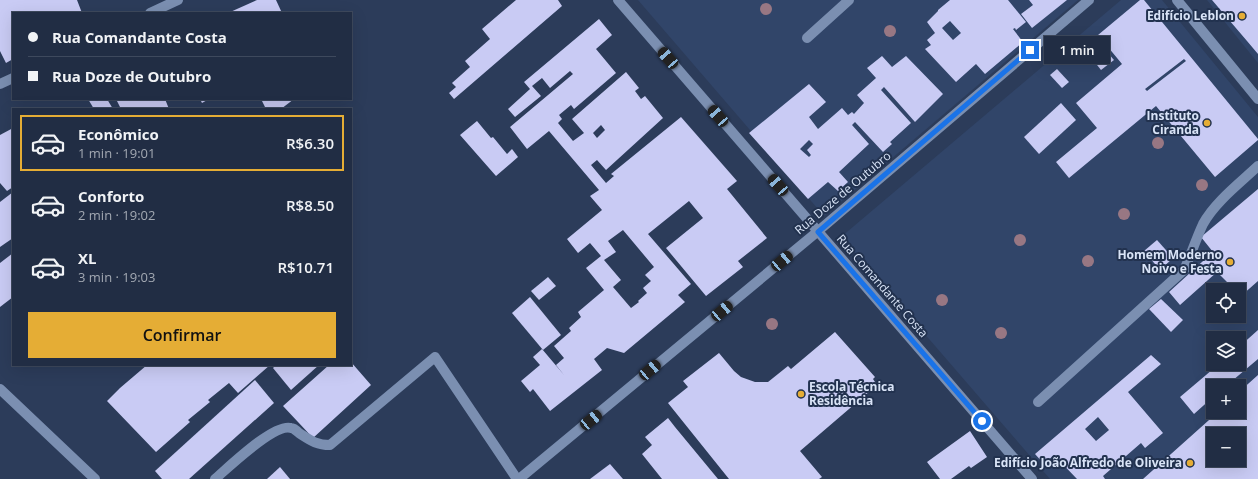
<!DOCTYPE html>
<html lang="pt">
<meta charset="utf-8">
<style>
:root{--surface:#212d44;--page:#29354b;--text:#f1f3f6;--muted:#a2a8b2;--line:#3e495d;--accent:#e5ad35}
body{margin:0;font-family:"Open Sans",sans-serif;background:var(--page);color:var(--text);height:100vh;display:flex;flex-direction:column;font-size:15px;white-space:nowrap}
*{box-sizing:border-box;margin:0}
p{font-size:13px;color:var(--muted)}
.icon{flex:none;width:22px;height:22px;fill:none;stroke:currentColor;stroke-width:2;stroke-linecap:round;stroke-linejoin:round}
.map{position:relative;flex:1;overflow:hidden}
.panel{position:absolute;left:12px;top:108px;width:340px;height:258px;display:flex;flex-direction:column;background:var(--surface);border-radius:0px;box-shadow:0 4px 16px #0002,0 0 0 1px var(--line)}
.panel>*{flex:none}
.banner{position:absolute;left:12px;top:12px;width:340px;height:88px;border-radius:0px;box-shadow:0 4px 16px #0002,0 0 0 1px var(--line);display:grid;align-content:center;height:88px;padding:0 16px;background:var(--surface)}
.fabs{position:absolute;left:1206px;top:283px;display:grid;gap:8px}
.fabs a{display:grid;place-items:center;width:40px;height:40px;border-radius:0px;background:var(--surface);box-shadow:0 4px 16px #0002,0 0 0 1px var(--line);font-size:20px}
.end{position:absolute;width:18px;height:18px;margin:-9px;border:5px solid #1a73e8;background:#fff;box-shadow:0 0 0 2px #fff}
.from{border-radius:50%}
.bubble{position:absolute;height:28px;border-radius:0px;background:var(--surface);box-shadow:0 4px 16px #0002,0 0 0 1px var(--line);font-size:13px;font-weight:600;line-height:28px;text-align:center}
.car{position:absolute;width:12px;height:24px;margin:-12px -6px;border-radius:5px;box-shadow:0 0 3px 1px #0007;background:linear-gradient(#222 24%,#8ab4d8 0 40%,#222 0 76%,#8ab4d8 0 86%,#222 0)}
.banner b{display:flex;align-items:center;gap:14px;height:38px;font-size:15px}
.banner b+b{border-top:1px solid var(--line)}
.banner i{width:10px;height:10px;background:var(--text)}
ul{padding:7px 0 0;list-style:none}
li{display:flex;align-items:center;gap:12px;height:56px;margin:0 8px 6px;padding:0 8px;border:2px solid transparent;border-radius:0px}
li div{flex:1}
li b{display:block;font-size:15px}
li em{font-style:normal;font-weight:600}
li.on{border-color:var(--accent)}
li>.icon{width:36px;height:36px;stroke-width:1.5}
.primary-button{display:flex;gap:8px;margin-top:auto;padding:8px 16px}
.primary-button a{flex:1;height:46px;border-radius:0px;background:var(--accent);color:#111;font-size:16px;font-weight:600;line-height:46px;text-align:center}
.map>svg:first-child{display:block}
.built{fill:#314569;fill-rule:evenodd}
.building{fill:#c9cbf4;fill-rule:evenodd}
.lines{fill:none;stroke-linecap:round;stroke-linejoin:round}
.lane{stroke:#7b8fb1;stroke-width:10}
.street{stroke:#7b8fb1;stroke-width:10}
.secondary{stroke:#7b8fb1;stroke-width:10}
.tree{fill:#987783}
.route{stroke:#1a73e8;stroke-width:5}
.poi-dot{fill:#e5ad35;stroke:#22324f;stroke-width:1.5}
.labels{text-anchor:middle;stroke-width:4;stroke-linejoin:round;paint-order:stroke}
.poi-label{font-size:12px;font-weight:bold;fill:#d9e4f7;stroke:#22324f;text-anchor:end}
.street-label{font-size:12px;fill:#d9e4f7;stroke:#22324f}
</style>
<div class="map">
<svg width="1258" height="479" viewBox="0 0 1258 479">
<rect width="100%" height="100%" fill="#2c3c5a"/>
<g class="built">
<path d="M638,0H1078L824,216Z"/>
<path d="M1121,0H1162L1258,117V479H1050L841,237ZM1213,290H1239V316H1213ZM1213,338H1239V364H1213ZM1213,386H1239V412H1213ZM1213,434H1239V460H1213Z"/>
<path d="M1207,0H1258V63Z"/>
</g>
<g class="building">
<path d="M0,0H77L82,13H13V59L6,63L0,51Z"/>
<path d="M257,0H276L282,13H228Z"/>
<path d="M516,0H558L562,6L454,99L449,93L456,87L452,83L470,67L465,61L490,39L482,29Z"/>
<path d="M950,0H1008L1026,22L1016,30L1015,28L1013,29L1023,42L985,74L976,64L956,82L925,49L931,45L927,40L935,33L927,22L938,11V10ZM950,21L961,33L953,40L942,28Z"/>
<path d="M1029,0H1067L1032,28L1021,14L1033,5Z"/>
<path d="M1140,0H1144L1258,139V140L1215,177L1156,106L1069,178L1056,162L1097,128L1076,103L1122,64L1098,35ZM1184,59L1186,61L1147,91L1145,89Z"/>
<path d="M1212,0H1258V54L1247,41Z"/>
<path d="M599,19L612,35L596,49L616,73L574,109L571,105L559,115L562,119L558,123L573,141L584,133L572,119L626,72L639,88L635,91L641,99L645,96L663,118L606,170L597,160L591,165L606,183L614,176L611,174L681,117L737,181L727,189L767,238L738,261L743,267L706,296L666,248L703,218L689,201L648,234L691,284L678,295L685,302L624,353L607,348L594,359L602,370L550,411L533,389L530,392L521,381L540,365L533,357L542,349L564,375L556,365L564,358L554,346L571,331L569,328L581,317L578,312L604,290L586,268L601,256L590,243L578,253L567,239L602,210L590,196L599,190L549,131L527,149L510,127L573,74L570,71L550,88L542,78L532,86L541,96L515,117L508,109L530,89L524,82ZM601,125L605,130L597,138L593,133ZM623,230L654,267L645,275L651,281L643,288L647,293L638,301L639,302L631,308L613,287L621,280L604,260L616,252L608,241Z"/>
<path d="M1095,38L1114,60L1101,70L1083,47Z"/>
<path d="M882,56L892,67L906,56L943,94L915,122L884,87L881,90L911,123L890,142L892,144L883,152L855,122L852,125L869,144L839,172L848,182L838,191L828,182L808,199L749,133L809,84L826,102L809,117L818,129L842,108L848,115L852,112L854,114L864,103L857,95L876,78L867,68ZM809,140L813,144L807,150L811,155L809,157L800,149Z"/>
<path d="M1057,69L1069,82L1062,88L1050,75Z"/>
<path d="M88,99H107L113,109H94Z"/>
<path d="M116,99H165L169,109H121Z"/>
<path d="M200,99H209L202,103Z"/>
<path d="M261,99H294L281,109H266Z"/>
<path d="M1061,103L1076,120L1039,154L1024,137Z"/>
<path d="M477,121L491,138L493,137L507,154L512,149L518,157L496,176L460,135Z"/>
<path d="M13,128V187L7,191L0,183V135Z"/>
<path d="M1258,189V281L1241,296L1239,294V290H1235L1217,272L1180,305L1169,292L1213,252L1201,237Z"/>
<path d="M13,192V238L0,247V202Z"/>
<path d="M1157,240L1173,258L1160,270L1144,251Z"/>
<path d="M13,253V297L0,307V263Z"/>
<path d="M548,277L556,286L539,300L531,291Z"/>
<path d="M530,297L561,335L543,350L512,313Z"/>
<path d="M1161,299L1183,320L1171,332L1149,309Z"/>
<path d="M1258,330V359L1226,386H1213V397L1194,414L1180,397L1219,364H1239V347Z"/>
<path d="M835,332L875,377L873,379L877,385L800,451L822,477L819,479H729L668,403L688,387L683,381L719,353L734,371L741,377L755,382H768L788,366L791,369Z"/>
<path d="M1151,355L1161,364L1128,392L1163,433L1145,448L1141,443L1103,476L1105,479H1077L1054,455L1044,464L1035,454ZM1098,417L1109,430L1096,441L1085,429Z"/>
<path d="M351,362L371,385L313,438L283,406L329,365H351Z"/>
<path d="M147,365H270L238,393L229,383L208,400L210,402L188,420L190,422L156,452L107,401L120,388Z"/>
<path d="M276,365H319L291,390L273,368Z"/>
<path d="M1258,375V479H1143L1218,412H1239V392ZM1213,434H1239V460H1213Z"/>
<path d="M255,380L274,403L189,479H162L155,471Z"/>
<path d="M668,418L675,427L718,479H662L642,454L652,445L645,437Z"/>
<path d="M970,431L987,457L971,468L969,466L951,479H940L927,462Z"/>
<path d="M610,464L623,479H590Z"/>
<path d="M280,467L290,479H267Z"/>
</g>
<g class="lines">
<g class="lane">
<path d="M807,38L849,0"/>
<path d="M1038,402L1184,270C1191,255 1196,239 1203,224C1215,202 1240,183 1258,166"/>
<path d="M215,479C229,467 274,423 291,428C293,428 297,431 299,433C310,440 316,445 330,445L435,357L517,479"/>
</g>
<g class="street">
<path d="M150,13L178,0"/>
<path d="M0,84L13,78"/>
<path d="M0,389L95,479"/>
<path d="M519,479L817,232L1089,0"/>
</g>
<g class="secondary">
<path d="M618,0L1032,479"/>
<path d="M1177,0L1258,99"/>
</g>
</g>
<g class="tree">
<circle cx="766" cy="9" r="6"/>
<circle cx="890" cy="31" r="6"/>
<circle cx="1158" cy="143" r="6"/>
<circle cx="1202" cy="185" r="6"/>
<circle cx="1124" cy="214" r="6"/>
<circle cx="1020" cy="240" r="6"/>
<circle cx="1088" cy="261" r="6"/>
<circle cx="942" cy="300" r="6"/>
<circle cx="772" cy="324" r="6"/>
<circle cx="1001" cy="333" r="6"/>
</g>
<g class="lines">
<path class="route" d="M982,421L818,232L1030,50"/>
</g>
<g class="poi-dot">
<circle cx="1242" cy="16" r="4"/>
<circle cx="1207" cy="123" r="4"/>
<circle cx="1230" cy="262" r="4"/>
<circle cx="801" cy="394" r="4"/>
<circle cx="1190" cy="463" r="4"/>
</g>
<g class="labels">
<g class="poi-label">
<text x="1234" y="20">Edifício Leblon</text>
<text x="1199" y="120">Instituto<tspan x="1199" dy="14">Ciranda</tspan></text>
<text x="1222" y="259">Homem Moderno<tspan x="1222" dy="14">Noivo e Festa</tspan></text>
<text x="809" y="391" text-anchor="start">Escola Técnica<tspan x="809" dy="14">Residência</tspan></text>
<text x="1182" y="467">Edifício João Alfredo de Oliveira</text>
</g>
<g class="street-label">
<text transform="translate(843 193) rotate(-40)" y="4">Rua Doze de Outubro</text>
<text transform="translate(882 286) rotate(49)" y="4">Rua Comandante Costa</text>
</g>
</g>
</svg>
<div class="fabs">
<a><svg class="icon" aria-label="locate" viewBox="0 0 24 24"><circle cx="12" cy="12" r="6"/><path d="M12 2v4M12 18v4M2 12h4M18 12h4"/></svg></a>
<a><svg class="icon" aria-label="layers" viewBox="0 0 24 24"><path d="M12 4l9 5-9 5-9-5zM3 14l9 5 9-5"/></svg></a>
<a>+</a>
<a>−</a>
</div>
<i class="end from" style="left:982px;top:421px"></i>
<i class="end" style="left:1030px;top:50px"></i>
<div class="bubble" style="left:1044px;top:36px;width:66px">1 min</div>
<i class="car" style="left:668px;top:58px;rotate:319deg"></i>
<i class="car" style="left:718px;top:116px;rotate:319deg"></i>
<i class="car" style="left:778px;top:185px;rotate:319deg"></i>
<i class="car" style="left:782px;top:261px;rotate:50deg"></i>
<i class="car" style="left:722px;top:311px;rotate:50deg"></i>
<i class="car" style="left:650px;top:370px;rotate:50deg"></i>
<i class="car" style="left:591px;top:420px;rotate:51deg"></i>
<div class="banner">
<b><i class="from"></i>Rua Comandante Costa</b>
<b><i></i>Rua Doze de Outubro</b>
</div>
<section class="panel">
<ul>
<li class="on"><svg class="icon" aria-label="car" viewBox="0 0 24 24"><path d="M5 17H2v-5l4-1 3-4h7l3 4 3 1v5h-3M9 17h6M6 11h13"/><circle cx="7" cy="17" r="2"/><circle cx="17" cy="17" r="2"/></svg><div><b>Econômico</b><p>1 min · 19:01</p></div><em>R$6.30</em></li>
<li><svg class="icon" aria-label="car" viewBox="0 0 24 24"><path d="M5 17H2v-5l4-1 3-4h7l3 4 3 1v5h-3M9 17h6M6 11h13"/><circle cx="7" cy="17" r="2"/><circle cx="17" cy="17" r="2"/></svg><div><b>Conforto</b><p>2 min · 19:02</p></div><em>R$8.50</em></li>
<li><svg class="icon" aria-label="car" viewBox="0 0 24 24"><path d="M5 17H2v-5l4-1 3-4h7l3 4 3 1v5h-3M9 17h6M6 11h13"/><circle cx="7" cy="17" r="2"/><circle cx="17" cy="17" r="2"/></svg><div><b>XL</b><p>3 min · 19:03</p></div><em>R$10.71</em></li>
</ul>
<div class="primary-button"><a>Confirmar</a></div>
</section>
</div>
